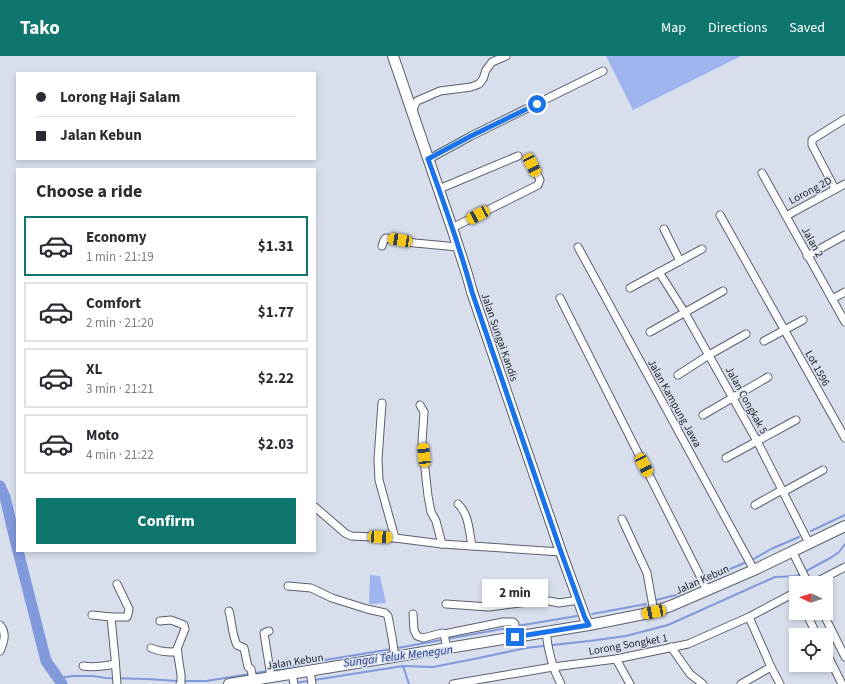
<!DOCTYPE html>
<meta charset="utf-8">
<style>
:root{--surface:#fff;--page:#f2f2f3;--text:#2b2b33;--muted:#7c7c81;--line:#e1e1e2;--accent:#0f766e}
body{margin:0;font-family:"Source Sans 3",sans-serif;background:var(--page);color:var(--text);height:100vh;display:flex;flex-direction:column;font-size:15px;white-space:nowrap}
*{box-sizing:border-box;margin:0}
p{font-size:13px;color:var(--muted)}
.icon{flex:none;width:22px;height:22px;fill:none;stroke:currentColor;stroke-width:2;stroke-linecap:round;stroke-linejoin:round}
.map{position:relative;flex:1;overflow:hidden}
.drawer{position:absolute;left:16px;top:112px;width:300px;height:384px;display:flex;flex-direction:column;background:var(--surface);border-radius:0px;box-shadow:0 2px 6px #0003}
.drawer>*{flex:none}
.top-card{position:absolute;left:16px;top:16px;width:300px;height:88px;border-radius:0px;box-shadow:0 2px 6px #0003;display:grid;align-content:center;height:88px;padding:0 20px;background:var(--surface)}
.needle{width:26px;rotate:274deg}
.fabs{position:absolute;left:789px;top:520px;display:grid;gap:8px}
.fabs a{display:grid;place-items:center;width:44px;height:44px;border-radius:0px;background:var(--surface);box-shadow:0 2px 6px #0003;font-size:20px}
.end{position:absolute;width:18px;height:18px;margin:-9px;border:5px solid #1a73e8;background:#fff;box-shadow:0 0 0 2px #fff}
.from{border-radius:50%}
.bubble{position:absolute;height:28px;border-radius:0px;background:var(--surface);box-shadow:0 2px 6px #0003;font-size:13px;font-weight:700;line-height:28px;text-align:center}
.car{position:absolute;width:12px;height:24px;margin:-12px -6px;border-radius:5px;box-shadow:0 0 3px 1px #0007;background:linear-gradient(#f5c518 24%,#345 0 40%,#f5c518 0 76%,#345 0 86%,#f5c518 0)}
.top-card b{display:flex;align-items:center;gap:14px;height:38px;font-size:15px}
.top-card b+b{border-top:1px solid var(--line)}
.top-card i{width:10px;height:10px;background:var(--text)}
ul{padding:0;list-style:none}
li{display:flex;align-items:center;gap:12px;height:60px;margin:0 8px 6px;padding:0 12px;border:2px solid var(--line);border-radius:0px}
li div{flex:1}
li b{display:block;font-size:15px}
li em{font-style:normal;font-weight:700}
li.active{border-color:var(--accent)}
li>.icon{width:36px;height:36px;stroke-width:1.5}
h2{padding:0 20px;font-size:18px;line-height:48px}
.cta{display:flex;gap:8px;margin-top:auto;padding:8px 20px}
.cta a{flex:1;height:46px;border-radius:0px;background:var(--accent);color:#fff;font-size:16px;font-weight:700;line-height:46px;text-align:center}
header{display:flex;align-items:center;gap:24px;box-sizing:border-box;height:56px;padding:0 20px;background:var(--accent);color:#fff}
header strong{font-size:19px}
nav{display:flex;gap:22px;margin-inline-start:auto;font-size:14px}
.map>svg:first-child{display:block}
.green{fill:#9db4ee}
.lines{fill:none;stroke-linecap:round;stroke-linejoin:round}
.stream{stroke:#7f99db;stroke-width:2}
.river{stroke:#7f99db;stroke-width:11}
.street-casing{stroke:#5b606c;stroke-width:9}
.secondary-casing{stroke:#5b606c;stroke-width:12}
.street{stroke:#fff;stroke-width:7}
.secondary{stroke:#fff;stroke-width:10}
.route{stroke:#1a73e8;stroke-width:5}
.labels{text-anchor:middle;stroke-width:3;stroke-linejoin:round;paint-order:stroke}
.street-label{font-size:11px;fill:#22252a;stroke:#d8deec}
.water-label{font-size:12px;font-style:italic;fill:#28408e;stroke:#d8deec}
</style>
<header>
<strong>Tako</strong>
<nav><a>Map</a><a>Directions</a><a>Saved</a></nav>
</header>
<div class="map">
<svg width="845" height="628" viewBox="0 0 845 628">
<rect width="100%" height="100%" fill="#d8deec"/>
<g class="green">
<path d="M606,0H741L633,54Z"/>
<path d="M370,519L380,520L386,547L369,548Z"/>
</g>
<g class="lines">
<g class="stream">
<path d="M811,475L845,459"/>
<path d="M752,504L771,493L799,481"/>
<path d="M705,524L744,507"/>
<path d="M656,544L676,539L698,529"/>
<path d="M592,558L646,548"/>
<path d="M517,570L577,560"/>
<path d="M403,610L409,628"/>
<path d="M58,622L73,620H93L106,622L147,623L178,625H206L268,615L319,605L392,593L513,571"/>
<path d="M295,627L403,610L433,611L474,603L526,592L589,585L626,580L668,569L775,521L797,520L832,501L839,496L845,488"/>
</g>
<g class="river">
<path d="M0,430L5,441L17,492"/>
<path d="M18,495L46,605L60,625L62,628"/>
</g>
<g class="street-casing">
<g id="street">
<path d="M412,55L417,45L440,35L471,31L479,28L483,23L486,14L492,6L506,0"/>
<path d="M429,103L471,80L603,15"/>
<path d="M762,117L845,266"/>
<path d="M439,133L518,100"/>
<path d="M835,133L812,89V84L813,83L845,63"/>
<path d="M720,159L845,382"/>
<path d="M786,160L845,128"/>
<path d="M452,172L538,129L540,124L533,109"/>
<path d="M664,173L680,205"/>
<path d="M382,190L384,184L386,182L415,187L458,191"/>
<path d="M578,191L754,514"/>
<path d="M807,200L845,179"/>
<path d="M659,216L685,257L757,385L809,487"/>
<path d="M630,232L702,193"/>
<path d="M560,242L707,534"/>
<path d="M832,243L845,236"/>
<path d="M650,276L723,235"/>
<path d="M764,285L803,264"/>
<path d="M678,319L709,299L746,278"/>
<path d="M382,347L378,403L379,424L395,482"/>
<path d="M420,349L424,356L422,386L428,440L431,456L436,465L442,488"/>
<path d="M703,359L768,321"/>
<path d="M726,402L796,364"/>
<path d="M783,436L823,414"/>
<path d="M458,448C469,458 469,475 472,490"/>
<path d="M755,449L782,434"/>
<path d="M315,451L345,477L351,480L395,482L442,488L561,496"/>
<path d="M622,463L647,517L654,556"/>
<path d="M792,495L808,527"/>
<path d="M814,527L845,511"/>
<path d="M288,530L311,532L332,542L367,553L385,557L388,560L392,581L395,601"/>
<path d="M446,548L489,551L520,547L537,545H549L559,547L579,544"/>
<path d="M229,555C232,566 232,579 237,589L244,592L248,611L251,613L253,624"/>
<path d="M806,557L817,579"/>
<path d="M823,557L845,601"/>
<path d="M413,558L414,574L417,580L423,582L442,577L444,578L447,593"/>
<path d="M92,559L111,561"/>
<path d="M749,561L771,611L780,628"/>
<path d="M160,565L171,564L184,569L185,573L177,593L181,619V627L180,628"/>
<path d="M0,569C7,577 4,586 0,595"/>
<path d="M269,575L264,577L271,621"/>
<path d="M546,576C548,594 552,612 561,628"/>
<path d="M444,578L503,566H513L515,568V581"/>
<path d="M671,591L690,618L703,628"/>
<path d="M151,592C160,596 168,596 178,596"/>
<path d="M826,596L842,628"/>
<path d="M616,603L630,628"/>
<path d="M83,610C94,612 105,610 115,608"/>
<path d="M310,615L312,628"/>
<path d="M292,618L294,628"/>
<path d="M117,628L115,602L111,561H127L128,558L129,553L117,528"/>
<path d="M453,628L553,611L616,603L688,588L749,561L796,536"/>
<path d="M741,628L771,611"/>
</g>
</g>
<g class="secondary-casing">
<g id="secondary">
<path d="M393,0L452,172L467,218L472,236L561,496L585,562L589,569"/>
<path d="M229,628L515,581L589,569L654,556L673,549L754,514L845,470"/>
</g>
</g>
<use href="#street" class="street"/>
<use href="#secondary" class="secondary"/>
</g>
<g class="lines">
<path class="route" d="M515,581L589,569L585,562L561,496L472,236C460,191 444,147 428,103L471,80L537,48"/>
</g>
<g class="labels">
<g class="street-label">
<text transform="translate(810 134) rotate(-28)" y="4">Lorong 2D</text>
<text transform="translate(813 186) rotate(61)" y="4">Jalan 2</text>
<text transform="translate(500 281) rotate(71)" y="4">Jalan Sungai Kandis</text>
<text transform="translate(818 312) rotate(61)" y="4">Lot 1596</text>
<text transform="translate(747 344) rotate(61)" y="4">Jalan Congkak 5</text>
<text transform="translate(675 347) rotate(61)" y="4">Jalan Kampung Jawa</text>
<text transform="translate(702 523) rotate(-24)" y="4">Jalan Kebun</text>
<text transform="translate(628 588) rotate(-10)" y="4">Lorong Songket 1</text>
<text transform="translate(295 605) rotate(-9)" y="4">Jalan Kebun</text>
</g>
<g class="water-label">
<text transform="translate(398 600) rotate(-7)" y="4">Sungai Teluk Menegun</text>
</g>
</g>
</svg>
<div class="fabs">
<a><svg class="needle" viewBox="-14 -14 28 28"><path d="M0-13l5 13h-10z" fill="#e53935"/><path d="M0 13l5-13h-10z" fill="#7c7c81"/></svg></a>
<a><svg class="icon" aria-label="locate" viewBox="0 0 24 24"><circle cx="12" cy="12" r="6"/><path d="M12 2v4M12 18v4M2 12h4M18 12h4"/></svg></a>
</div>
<i class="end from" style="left:537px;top:48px"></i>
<i class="end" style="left:515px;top:581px"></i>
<div class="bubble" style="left:482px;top:523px;width:66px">2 min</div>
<i class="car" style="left:532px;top:109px;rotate:154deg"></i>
<i class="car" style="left:478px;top:159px;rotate:242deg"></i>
<i class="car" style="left:400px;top:184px;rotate:279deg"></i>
<i class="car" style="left:424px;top:399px;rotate:354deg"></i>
<i class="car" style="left:644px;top:409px;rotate:153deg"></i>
<i class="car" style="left:380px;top:481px;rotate:93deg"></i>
<i class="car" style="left:654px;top:556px;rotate:259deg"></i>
<div class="top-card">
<b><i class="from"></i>Lorong Haji Salam</b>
<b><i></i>Jalan Kebun</b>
</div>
<section class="drawer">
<h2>Choose a ride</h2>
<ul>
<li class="active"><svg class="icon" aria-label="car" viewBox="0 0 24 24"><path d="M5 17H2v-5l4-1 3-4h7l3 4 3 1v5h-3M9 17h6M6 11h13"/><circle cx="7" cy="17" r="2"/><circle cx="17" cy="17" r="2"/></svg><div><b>Economy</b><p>1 min · 21:19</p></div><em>$1.31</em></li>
<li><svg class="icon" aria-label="car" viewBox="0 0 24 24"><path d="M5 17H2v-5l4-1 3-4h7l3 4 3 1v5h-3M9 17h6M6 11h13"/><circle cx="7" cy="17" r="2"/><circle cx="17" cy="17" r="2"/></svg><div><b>Comfort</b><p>2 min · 21:20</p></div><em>$1.77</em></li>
<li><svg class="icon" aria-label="car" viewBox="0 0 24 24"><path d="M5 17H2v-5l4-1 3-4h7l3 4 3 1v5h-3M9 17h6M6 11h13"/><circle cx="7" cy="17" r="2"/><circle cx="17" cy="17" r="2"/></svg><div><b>XL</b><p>3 min · 21:21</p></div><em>$2.22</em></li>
<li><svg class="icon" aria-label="car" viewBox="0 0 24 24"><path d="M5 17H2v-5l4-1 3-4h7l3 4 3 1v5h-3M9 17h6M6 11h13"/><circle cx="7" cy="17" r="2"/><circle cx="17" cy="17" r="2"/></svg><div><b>Moto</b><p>4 min · 21:22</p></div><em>$2.03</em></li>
</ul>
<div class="cta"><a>Confirm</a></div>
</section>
</div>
